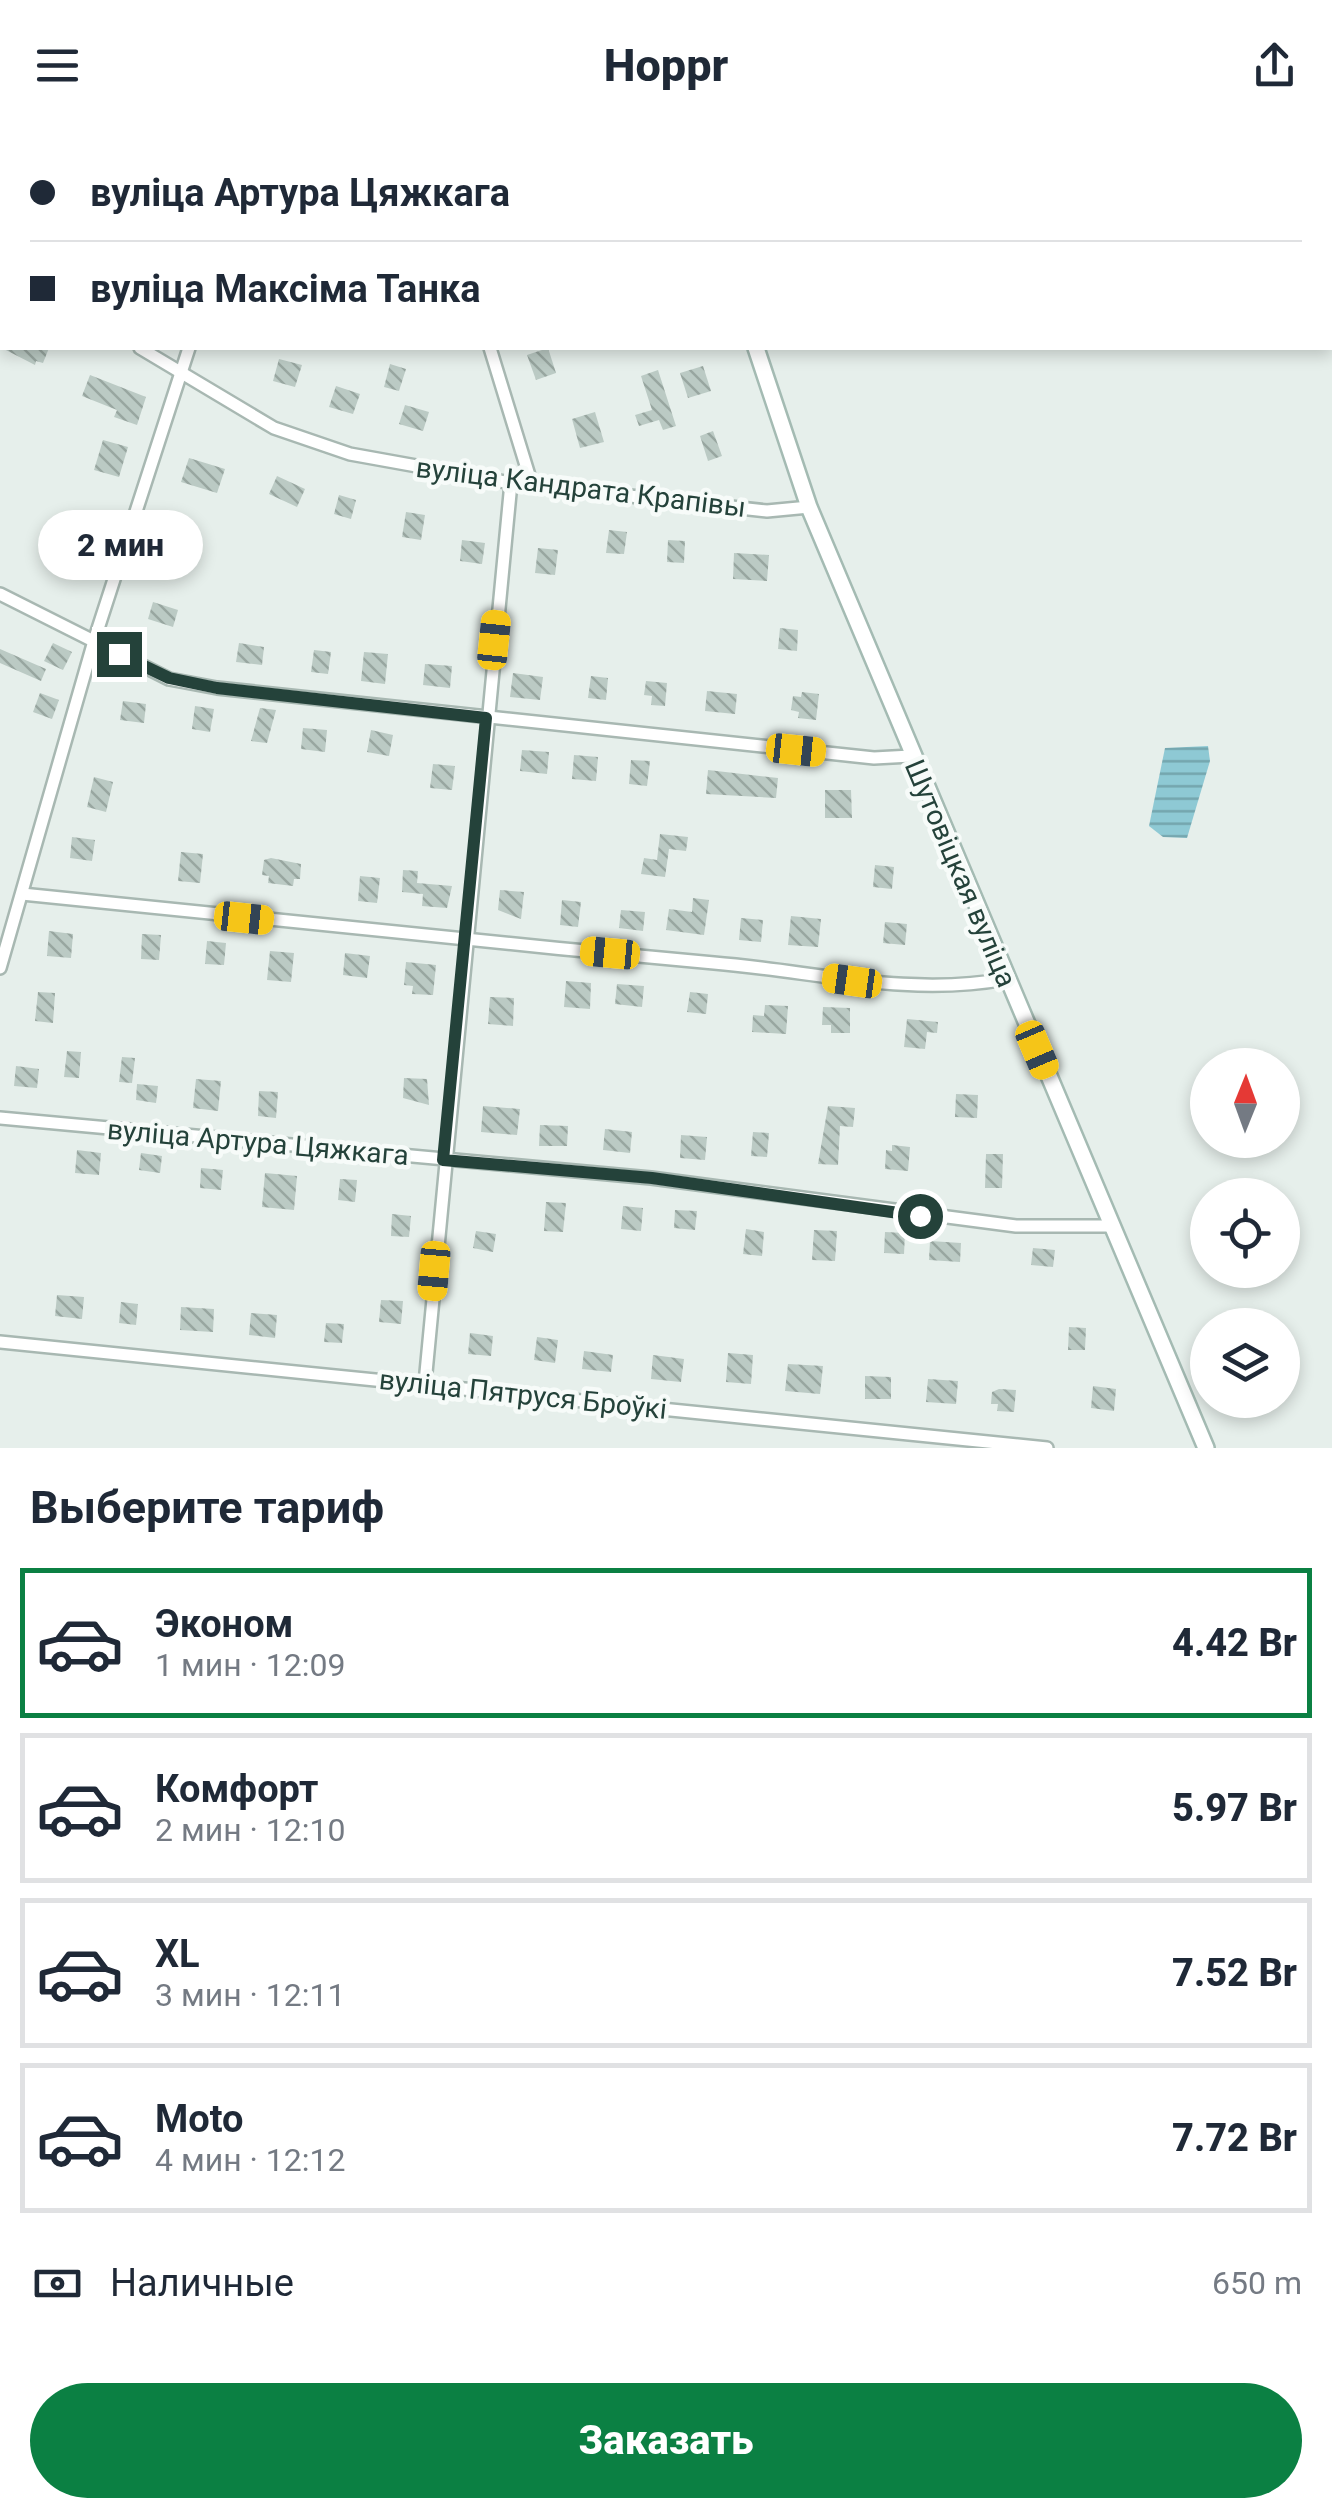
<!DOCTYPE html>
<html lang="ru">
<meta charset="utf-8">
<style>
:root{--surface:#fff;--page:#f2f2f3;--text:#1f2937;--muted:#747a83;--line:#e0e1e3;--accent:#0b8043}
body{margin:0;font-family:Roboto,sans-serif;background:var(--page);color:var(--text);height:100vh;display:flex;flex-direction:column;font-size:38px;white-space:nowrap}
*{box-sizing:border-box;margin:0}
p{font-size:32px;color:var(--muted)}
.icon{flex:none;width:55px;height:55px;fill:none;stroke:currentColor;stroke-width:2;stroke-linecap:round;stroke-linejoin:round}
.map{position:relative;height:1318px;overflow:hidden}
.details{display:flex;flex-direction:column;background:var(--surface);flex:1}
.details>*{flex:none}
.banner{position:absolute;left:0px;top:0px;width:1332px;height:220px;box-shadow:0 5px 15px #0003;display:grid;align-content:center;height:220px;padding:0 30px;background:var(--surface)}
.needle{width:65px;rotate:1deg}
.tools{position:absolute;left:1190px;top:918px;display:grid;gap:20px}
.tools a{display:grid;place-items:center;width:110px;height:110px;border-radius:50%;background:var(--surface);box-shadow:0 5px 15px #0003;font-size:50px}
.end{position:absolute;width:45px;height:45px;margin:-22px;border:12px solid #24423a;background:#fff;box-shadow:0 0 0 5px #fff}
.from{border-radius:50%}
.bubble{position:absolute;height:70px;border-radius:35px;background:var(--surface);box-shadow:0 5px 15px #0003;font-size:32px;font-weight:800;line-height:70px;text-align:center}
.car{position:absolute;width:30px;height:60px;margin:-30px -15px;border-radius:12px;box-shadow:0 0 8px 2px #0007;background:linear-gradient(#f5c518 24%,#345 0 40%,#f5c518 0 76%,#345 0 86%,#f5c518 0)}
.banner b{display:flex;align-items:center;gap:35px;height:95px;font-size:38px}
.banner b+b{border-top:2px solid var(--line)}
.banner i{width:25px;height:25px;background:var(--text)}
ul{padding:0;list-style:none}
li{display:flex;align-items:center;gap:30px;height:150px;margin:0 20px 15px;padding:0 10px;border:5px solid var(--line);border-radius:0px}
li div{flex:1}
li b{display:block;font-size:38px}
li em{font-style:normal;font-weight:800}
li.active{border-color:var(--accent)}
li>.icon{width:90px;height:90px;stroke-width:1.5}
h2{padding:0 30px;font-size:45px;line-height:120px}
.pay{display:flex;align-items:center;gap:25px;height:110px;padding:0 30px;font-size:38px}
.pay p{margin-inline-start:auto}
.action{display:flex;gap:20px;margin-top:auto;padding:20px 30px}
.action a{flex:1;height:115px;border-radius:60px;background:var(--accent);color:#fff;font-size:40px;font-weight:800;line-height:115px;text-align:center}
header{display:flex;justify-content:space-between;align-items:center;height:130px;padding:0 30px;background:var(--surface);font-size:45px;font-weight:800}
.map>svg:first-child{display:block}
.water{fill:url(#water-rules)}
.building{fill:url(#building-back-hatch)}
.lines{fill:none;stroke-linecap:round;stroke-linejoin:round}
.street-casing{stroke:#a8b8b2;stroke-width:16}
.secondary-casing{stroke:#a4bbb3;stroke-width:20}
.street{stroke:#fff;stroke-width:11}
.secondary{stroke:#fff;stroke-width:15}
.route{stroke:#24423a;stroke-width:12}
.labels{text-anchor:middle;stroke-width:9;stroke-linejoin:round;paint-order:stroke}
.street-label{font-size:28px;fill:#24423a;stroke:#f7fbf9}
</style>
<header><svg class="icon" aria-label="menu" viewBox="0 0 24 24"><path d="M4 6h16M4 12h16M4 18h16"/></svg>Hoppr<svg class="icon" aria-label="share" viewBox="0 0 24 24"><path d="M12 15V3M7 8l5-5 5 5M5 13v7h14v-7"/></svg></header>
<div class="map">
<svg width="1332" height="1318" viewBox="0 0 1332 1318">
<defs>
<pattern id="water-rules" width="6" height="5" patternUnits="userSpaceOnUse" patternTransform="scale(2.5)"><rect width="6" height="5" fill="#8ec9d4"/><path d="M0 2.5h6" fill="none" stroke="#74a5ad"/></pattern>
<pattern id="building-back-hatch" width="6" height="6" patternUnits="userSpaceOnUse" patternTransform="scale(2.5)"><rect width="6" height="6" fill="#bbcac4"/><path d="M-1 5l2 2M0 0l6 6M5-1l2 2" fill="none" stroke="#98a6a0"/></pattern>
</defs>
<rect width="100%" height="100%" fill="#e6efeb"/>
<path class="water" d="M1208,616L1210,631L1187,708L1163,707L1149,696L1165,618Z"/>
<g class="building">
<path d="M2,218H49L43,233L36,231L35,235Z"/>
<path d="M548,218L556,243L536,250L527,225Z"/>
<path d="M279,229L302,235L295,257L273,251Z"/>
<path d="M390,234L406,239L399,261L384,257Z"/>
<path d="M703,236L711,261L688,268L680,243Z"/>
<path d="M658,240L676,296L663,300L659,290L639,296L635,285L652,280L641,246Z"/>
<path d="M90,245L146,267L137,295L114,287L117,280L82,266Z"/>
<path d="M336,256L360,264L353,284L329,277Z"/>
<path d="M405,275L429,282L423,301L399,294Z"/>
<path d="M595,282L604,312L580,318L572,289Z"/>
<path d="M713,301L722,326L708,331L700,306Z"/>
<path d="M103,310L128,317L119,347L94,340Z"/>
<path d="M189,328L225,339L217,363L181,352Z"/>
<path d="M277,346L305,359L297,377L269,364Z"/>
<path d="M339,365L356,370L351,389L334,384Z"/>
<path d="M406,382L425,385L421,410L402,407Z"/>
<path d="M183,396L198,400L190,427L175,422Z"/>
<path d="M609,400L627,402L624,424L606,423Z"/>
<path d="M462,410L485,413L482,434L460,431Z"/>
<path d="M668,410L685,411L684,433L667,432Z"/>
<path d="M538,418L558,420L555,445L535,443Z"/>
<path d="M734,423L769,425L767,451L733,449Z"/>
<path d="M153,472L178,480L173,497L148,489Z"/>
<path d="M780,498L798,500L797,521L778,519Z"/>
<path d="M53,513L72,522L63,540L44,531Z"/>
<path d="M239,513L264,517L262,535L236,532Z"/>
<path d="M0,519L46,539L41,551L0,533Z"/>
<path d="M314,520L331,522L328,544L311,542Z"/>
<path d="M364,522L388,524L385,554L361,551Z"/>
<path d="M425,534L452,536L450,558L423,555Z"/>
<path d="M513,543L543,547L540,570L510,567Z"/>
<path d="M591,546L608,548L606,570L588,568Z"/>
<path d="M646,551L667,553L665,576L651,575L652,566L644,565Z"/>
<path d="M707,561L737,564L735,584L705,581Z"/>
<path d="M802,562L819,564L816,590L798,588L799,582L791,580L793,566L801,567Z"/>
<path d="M40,563L59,570L52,589L33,582Z"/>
<path d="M123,571L146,574L144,593L120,590Z"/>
<path d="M195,576L214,579L210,602L192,599Z"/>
<path d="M260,578L276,580L267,613L251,611Z"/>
<path d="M303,598L327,600L325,622L301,619Z"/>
<path d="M371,600L393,605L389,626L367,622Z"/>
<path d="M522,620L549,622L547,644L520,641Z"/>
<path d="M574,625L598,627L596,651L572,649Z"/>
<path d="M631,630L650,631L647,656L629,654Z"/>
<path d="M433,634L455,636L452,660L430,658Z"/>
<path d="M708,640L778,648L776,668L706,664Z"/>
<path d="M94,647L113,652L106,682L87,677Z"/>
<path d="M825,660H851L852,688H825Z"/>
<path d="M660,704L688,707L686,721L669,719L665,747L641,744L644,728L657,730Z"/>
<path d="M72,707L95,710L92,731L70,728Z"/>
<path d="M181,722L203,724L200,753L178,751Z"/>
<path d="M271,728L301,734L300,749H294L293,756L268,753L269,746L262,745L264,730Z"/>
<path d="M875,735L894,737L892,759L873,757Z"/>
<path d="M403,740L418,741L417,753L452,756L447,778L422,776L423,764L402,762Z"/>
<path d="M360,746L380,748L377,773L358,771Z"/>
<path d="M500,760L524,762L521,789L498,780Z"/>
<path d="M693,768L709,770L704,805L666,800L669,779L692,782Z"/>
<path d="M562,770L581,772L578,797L560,795Z"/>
<path d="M621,780L645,782L643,801L619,798Z"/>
<path d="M791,786L821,789L818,817L788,815Z"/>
<path d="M741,788L763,790L761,812L739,810Z"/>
<path d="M885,792L907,794L905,815L883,813Z"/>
<path d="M49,801L73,804L71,828L47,826Z"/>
<path d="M142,804L161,805L159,830L141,829Z"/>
<path d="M207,811L226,813L224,835L205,834Z"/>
<path d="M270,821L294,823L291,852L267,850Z"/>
<path d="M345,823L370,826L367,848L343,845Z"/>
<path d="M406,832L436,835L433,865L412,864L413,856L404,855Z"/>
<path d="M566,851L591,853L590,879L564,877Z"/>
<path d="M617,854L644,856L642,877L615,874Z"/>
<path d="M38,862L55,863L53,893L35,891Z"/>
<path d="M690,862L708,864L706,884L687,882Z"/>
<path d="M490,867L514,868L513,896L488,894Z"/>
<path d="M765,875L788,876L786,904L752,902L753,885L764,886Z"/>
<path d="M823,877L850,878V903H831V895H822Z"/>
<path d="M907,889L938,892L937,903L927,902L925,919L904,917Z"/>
<path d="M67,921L81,922L79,948L64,947Z"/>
<path d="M122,927L135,928L132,953L119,952Z"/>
<path d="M16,936L39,939L37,958L14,956Z"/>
<path d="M404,948L427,949L429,975L403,968Z"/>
<path d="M196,949L221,951L218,981L193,978Z"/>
<path d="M137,954L158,956L156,973L136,970Z"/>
<path d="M259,961L278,962L276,988L258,986Z"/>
<path d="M956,964L978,965L977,988L955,987Z"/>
<path d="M483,976L520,979L517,1005L481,1002Z"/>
<path d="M828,976L855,978L853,997L840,996L838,1035L818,1034Z"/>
<path d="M540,995L568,996L567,1016H539Z"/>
<path d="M605,999L632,1002L630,1023L603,1020Z"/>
<path d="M753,1002L769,1003L767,1027L751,1026Z"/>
<path d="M681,1005L707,1007L705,1030L680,1028Z"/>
<path d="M892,1015L910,1017L908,1041L885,1039L886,1020L892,1021Z"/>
<path d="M77,1020L101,1023L99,1045L75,1043Z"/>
<path d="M141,1023L162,1026L160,1043L139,1040Z"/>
<path d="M986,1024H1003L1002,1058H985Z"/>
<path d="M201,1038L223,1040L221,1060L200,1058Z"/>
<path d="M265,1043L297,1046L294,1080L262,1077Z"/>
<path d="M340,1049L357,1050L355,1072L338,1070Z"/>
<path d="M546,1072L566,1073L563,1102L544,1101Z"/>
<path d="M623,1076L643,1078L641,1101L621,1099Z"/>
<path d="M675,1080L697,1081L695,1100L674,1098Z"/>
<path d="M392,1084L411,1086L409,1107L391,1106Z"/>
<path d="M746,1099L764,1102L762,1126L743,1124Z"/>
<path d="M814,1100L837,1101L835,1131L812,1130Z"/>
<path d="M476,1101L496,1104L493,1122L473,1118Z"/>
<path d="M885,1102L905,1103L904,1124L884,1123Z"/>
<path d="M930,1111L961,1113L960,1132L929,1130Z"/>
<path d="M1033,1118L1055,1120L1053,1137L1031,1135Z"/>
<path d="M57,1165L84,1167L82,1189L55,1186Z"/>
<path d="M381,1170L403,1171L401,1194L379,1192Z"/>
<path d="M121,1172L138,1174L136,1195L119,1193Z"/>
<path d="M181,1177L214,1179L213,1202L180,1200Z"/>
<path d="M251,1183L277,1185L275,1208L249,1205Z"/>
<path d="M326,1193L344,1194L342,1213L324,1212Z"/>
<path d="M1069,1197L1086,1198L1085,1220H1068Z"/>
<path d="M470,1203L493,1206L491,1226L468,1224Z"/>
<path d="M537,1207L558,1210L555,1233L534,1230Z"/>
<path d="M584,1221L613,1225L611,1242L582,1239Z"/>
<path d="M728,1223L753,1225L751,1254L726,1252Z"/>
<path d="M653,1225L684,1229L681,1252L651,1249Z"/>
<path d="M788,1234L823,1236L820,1264L785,1261Z"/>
<path d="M865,1246L891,1247V1269H865Z"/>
<path d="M928,1249L958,1251L956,1274L926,1272Z"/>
<path d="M1093,1256L1116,1259L1114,1281L1091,1278Z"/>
<path d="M999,1259L1016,1260L1014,1282L997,1281L998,1274H991L992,1262Z"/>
</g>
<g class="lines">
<g class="street-casing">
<g id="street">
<path d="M253,2L254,0"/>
<path d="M0,130L2,132"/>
<path d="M140,218L274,298L350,324L511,353L767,381L809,377"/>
<path d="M490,218L532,355"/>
<path d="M0,464L169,549L217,558L874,628L911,626"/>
<path d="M22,764C252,788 483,812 714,833C813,841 907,867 1006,849"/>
<path d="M0,838L94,511L189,218"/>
<path d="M0,988L651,1048L1016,1096H1113"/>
<path d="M0,1212L1047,1318"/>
<path d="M425,1253L511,353"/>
</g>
</g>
<g class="secondary-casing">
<g id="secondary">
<path d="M685,0L686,2"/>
<path d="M756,218L809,377L1206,1318"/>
</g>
</g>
<use href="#street" class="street"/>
<use href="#secondary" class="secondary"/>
</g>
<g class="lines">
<path class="route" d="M119,524L169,548L217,558L486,588L443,1030L652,1048L920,1086"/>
</g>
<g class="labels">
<g class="street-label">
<text transform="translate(581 357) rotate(7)" y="10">вуліца Кандрата Крапівы</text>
<text transform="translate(961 743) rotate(67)" y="10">Шутовіцкая вуліца</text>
<text transform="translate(258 1012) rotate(5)" y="10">вуліца Артура Цяжкага</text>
<text transform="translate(523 1264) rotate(6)" y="10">вуліца Пятруся Броўкі</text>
</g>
</g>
</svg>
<div class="tools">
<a><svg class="needle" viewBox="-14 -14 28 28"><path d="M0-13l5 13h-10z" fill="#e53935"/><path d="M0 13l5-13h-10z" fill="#747a83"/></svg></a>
<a><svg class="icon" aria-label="locate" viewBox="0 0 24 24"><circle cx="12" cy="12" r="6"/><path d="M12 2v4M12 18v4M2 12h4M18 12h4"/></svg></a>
<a><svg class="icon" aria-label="layers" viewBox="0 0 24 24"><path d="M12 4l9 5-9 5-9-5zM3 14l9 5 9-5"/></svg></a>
</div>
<i class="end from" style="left:920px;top:1086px"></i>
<i class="end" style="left:119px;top:524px"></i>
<div class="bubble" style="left:38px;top:380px;width:165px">2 мин</div>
<i class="car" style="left:494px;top:510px;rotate:6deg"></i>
<i class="car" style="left:796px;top:620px;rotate:96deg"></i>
<i class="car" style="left:244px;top:788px;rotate:96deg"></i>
<i class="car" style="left:610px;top:823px;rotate:275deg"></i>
<i class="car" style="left:852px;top:851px;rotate:278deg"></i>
<i class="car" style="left:1037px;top:920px;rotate:157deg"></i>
<i class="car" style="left:434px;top:1141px;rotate:185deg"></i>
<div class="banner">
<b><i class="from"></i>вуліца Артура Цяжкага</b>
<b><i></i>вуліца Максіма Танка</b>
</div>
</div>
<section class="details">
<h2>Выберите тариф</h2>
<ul>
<li class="active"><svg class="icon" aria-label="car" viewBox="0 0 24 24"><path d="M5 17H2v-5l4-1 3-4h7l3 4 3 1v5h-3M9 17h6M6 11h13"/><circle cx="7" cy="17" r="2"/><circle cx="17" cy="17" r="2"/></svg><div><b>Эконом</b><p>1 мин · 12:09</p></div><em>4.42 Br</em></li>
<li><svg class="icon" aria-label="car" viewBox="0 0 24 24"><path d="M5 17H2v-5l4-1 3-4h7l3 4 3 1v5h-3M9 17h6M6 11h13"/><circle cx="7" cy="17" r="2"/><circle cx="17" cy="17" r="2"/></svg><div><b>Комфорт</b><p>2 мин · 12:10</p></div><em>5.97 Br</em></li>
<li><svg class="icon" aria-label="car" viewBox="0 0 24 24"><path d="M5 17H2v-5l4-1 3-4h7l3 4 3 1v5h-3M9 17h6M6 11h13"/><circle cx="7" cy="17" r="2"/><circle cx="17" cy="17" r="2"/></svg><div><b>XL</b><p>3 мин · 12:11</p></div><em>7.52 Br</em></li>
<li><svg class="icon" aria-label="car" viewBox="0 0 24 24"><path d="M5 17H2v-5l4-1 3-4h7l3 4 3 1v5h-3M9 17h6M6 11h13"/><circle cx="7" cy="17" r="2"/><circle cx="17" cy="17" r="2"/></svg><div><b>Moto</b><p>4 мин · 12:12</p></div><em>7.72 Br</em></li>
</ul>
<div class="pay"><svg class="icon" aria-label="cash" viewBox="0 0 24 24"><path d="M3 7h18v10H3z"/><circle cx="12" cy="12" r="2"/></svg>Наличные<p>650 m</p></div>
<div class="action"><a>Заказать</a></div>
</section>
